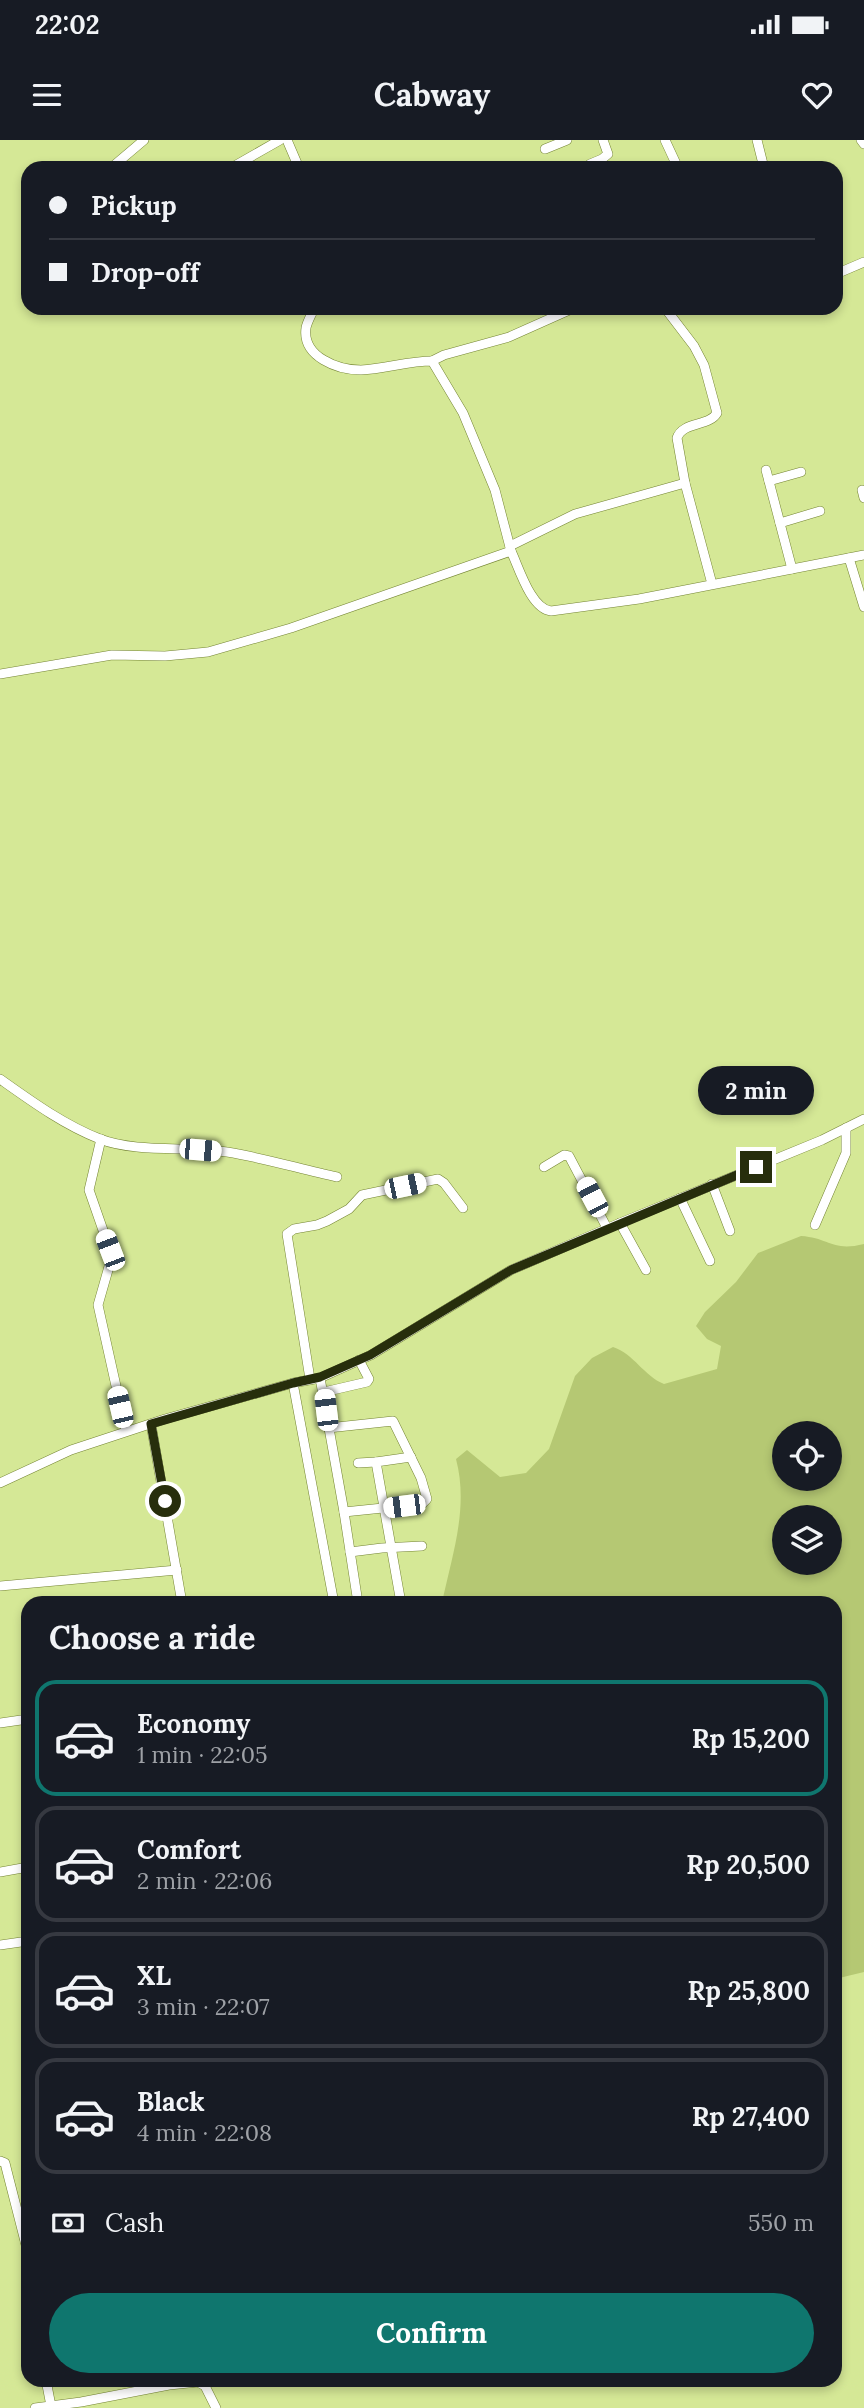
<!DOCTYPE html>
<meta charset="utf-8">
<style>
:root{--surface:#171b24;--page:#242831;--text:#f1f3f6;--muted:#9ea1a6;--line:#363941;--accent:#0f766e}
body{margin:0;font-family:Lora,serif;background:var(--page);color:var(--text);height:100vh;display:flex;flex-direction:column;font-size:26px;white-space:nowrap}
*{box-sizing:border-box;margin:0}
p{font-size:23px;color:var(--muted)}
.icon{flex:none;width:38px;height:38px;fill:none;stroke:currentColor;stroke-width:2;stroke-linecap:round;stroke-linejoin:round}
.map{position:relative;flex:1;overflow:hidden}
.panel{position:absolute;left:21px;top:1456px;width:821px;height:791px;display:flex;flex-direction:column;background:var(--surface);border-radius:21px;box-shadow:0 4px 10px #0003}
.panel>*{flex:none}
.top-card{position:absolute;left:21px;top:21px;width:822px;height:154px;border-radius:21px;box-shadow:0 4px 10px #0003;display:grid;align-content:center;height:154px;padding:0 28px;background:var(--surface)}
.fabs{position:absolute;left:772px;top:1281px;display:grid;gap:14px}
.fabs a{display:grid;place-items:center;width:70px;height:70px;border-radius:50%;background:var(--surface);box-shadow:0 4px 10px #0003;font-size:35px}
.end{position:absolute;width:32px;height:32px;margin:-16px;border:9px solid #272e0c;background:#fff;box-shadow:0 0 0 4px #fff}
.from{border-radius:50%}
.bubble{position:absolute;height:49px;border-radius:24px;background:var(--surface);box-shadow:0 4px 10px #0003;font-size:23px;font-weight:700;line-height:49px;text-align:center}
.car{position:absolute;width:21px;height:42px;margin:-21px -10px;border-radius:9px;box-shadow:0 0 5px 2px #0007;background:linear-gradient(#fff 24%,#345 0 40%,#fff 0 76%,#345 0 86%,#fff 0)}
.top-card b{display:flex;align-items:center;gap:24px;height:66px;font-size:26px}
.top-card b+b{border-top:2px solid var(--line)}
.top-card i{width:18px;height:18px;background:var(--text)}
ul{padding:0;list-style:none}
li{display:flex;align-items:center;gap:21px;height:116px;margin:0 14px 10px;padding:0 14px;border:4px solid var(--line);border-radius:21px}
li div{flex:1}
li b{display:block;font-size:26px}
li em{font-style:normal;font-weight:700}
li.on{border-color:var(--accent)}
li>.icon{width:63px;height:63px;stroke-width:1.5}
h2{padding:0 28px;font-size:32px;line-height:84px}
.pay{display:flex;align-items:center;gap:18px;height:77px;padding:0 28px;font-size:26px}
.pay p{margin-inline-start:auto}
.primary-button{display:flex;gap:14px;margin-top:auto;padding:14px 28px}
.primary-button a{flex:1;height:80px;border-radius:42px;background:var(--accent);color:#fff;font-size:28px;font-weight:700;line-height:80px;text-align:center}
.status{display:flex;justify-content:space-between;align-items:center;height:49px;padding:0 35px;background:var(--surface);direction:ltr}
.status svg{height:19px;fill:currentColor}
header{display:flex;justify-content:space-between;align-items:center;height:91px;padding:0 28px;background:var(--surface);font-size:32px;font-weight:700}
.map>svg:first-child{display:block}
.green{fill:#b5c873;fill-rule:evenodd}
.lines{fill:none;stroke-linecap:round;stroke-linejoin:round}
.street-casing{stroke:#748433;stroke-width:10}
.street{stroke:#fff;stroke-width:9}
.route{stroke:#272e0c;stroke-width:9}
</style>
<div class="status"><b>22:02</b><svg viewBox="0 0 49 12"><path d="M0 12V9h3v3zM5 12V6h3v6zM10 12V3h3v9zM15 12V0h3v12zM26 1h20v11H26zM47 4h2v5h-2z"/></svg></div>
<header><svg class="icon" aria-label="menu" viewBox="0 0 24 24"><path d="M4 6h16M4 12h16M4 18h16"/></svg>Cabway<svg class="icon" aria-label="heart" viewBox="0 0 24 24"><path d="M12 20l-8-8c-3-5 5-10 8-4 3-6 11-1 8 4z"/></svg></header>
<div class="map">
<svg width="864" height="2268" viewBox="0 0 864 2268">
<rect width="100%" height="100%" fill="#d5e896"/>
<path class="green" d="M801,1096C830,1098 832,1112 864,1104V1832L835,1839V1463H442C452,1415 469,1368 456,1319L467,1310L500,1337L526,1333L549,1309L575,1236L592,1218L613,1207C634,1214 644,1236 664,1244L717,1229L721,1206L707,1199L696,1186L705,1172L736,1142L758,1113ZM784,1293H830V1339H784ZM784,1377H830V1423H784Z"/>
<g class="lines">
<g class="street-casing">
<g id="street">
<path d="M287,0L299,28"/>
<path d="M665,0L678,28"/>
<path d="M757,0L764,28"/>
<path d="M861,0L864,4"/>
<path d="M545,9L567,0"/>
<path d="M590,24L602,19L608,14L603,0"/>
<path d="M111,28L144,0"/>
<path d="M231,28L280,0"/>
<path d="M836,134L864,122"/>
<path d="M314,168C312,174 307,182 306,188C302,217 338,230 361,230C385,229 408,221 432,221L463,273L495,350L511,411"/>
<path d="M665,168L694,206L704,225L717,273C709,287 683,281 677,298L685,343L712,444"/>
<path d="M432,221L444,215L509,197L574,168"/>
<path d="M766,330L792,429"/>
<path d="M769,341L801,332"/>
<path d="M862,350L864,358"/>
<path d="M780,383L820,371"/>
<path d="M510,406L575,374L685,343"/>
<path d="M849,418L864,467"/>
<path d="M0,534L112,515L165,516L208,512L291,488L511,411C519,428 531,469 551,471L639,459L864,415"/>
<path d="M0,939C31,961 64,985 100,999C136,1013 188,1006 227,1012C264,1018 300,1029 337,1037"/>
<path d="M101,999L89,1050L112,1116L98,1165L126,1291"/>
<path d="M544,1027L564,1015L569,1016L607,1088"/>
<path d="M712,1044L730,1091"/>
<path d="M680,1058L710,1121"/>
<path d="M620,1083L646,1130"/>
<path d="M815,1085L846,1013V988"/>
<path d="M320,1238L344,1372L358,1463"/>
<path d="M310,1239L287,1094L294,1089L317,1085L327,1081L349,1069L362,1055L438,1039L444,1043L463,1068"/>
<path d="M293,1243L333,1458"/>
<path d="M324,1252L367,1242L369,1239L359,1220"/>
<path d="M151,1284L182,1463"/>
<path d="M328,1288L393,1281L421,1338L427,1359L422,1364L344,1372"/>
<path d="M358,1323L376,1322"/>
<path d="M0,1343L71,1310L165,1279L293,1243L320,1238L371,1215L511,1130L620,1083L822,1000L864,979"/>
<path d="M350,1412L382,1408L422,1406"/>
<path d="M0,1446L177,1430"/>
<path d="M401,1463L376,1322L411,1317"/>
<path d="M0,1583L28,1579"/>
<path d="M0,1732L28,1727"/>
<path d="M0,1805L28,1801"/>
<path d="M0,2021L5,2023L7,2031L28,2113"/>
<path d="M28,2155V2163"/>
<path d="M46,2240L51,2266"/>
<path d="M35,2268L81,2262L169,2245L198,2242L205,2246L216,2268"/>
</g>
</g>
<use href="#street" class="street"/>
</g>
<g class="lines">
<path class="route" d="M165,1361L151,1284L293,1243L320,1237L370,1215L511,1130L756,1027"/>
</g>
</svg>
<div class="fabs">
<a><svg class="icon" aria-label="locate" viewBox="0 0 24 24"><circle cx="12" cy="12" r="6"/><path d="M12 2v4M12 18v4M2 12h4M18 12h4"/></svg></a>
<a><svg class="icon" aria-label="layers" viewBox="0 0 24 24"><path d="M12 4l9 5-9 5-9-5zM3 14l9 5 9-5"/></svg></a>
</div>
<i class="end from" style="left:165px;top:1361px"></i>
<i class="end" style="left:756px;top:1027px"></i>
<div class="bubble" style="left:698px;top:926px;width:116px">2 min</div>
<i class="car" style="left:200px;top:1010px;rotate:95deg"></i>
<i class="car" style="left:405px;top:1046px;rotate:78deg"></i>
<i class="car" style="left:592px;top:1057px;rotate:332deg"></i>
<i class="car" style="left:110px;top:1110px;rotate:339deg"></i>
<i class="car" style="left:120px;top:1267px;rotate:347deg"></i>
<i class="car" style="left:326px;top:1270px;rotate:353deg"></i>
<i class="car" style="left:404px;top:1366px;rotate:263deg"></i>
<div class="top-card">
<b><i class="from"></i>Pickup</b>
<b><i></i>Drop-off</b>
</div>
<section class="panel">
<h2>Choose a ride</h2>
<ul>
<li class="on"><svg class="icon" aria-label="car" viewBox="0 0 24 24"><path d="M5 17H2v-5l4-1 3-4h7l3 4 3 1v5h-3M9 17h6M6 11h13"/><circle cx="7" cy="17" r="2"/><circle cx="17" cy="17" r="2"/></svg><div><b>Economy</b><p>1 min · 22:05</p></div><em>Rp 15,200</em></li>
<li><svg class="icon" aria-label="car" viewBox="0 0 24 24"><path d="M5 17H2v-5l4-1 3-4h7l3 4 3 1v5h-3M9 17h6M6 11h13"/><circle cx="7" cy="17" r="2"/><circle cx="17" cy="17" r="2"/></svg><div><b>Comfort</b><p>2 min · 22:06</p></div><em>Rp 20,500</em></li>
<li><svg class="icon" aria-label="car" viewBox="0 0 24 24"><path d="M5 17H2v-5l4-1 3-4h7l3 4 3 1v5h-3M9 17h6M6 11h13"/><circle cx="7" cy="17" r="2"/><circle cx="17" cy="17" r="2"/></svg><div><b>XL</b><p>3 min · 22:07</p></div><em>Rp 25,800</em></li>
<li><svg class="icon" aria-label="car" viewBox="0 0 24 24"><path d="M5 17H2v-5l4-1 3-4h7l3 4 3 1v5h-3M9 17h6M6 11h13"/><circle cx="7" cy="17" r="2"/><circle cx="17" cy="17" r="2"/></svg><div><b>Black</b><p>4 min · 22:08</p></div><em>Rp 27,400</em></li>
</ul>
<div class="pay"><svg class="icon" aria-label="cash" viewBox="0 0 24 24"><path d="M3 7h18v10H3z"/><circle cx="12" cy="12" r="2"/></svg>Cash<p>550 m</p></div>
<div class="primary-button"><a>Confirm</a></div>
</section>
</div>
